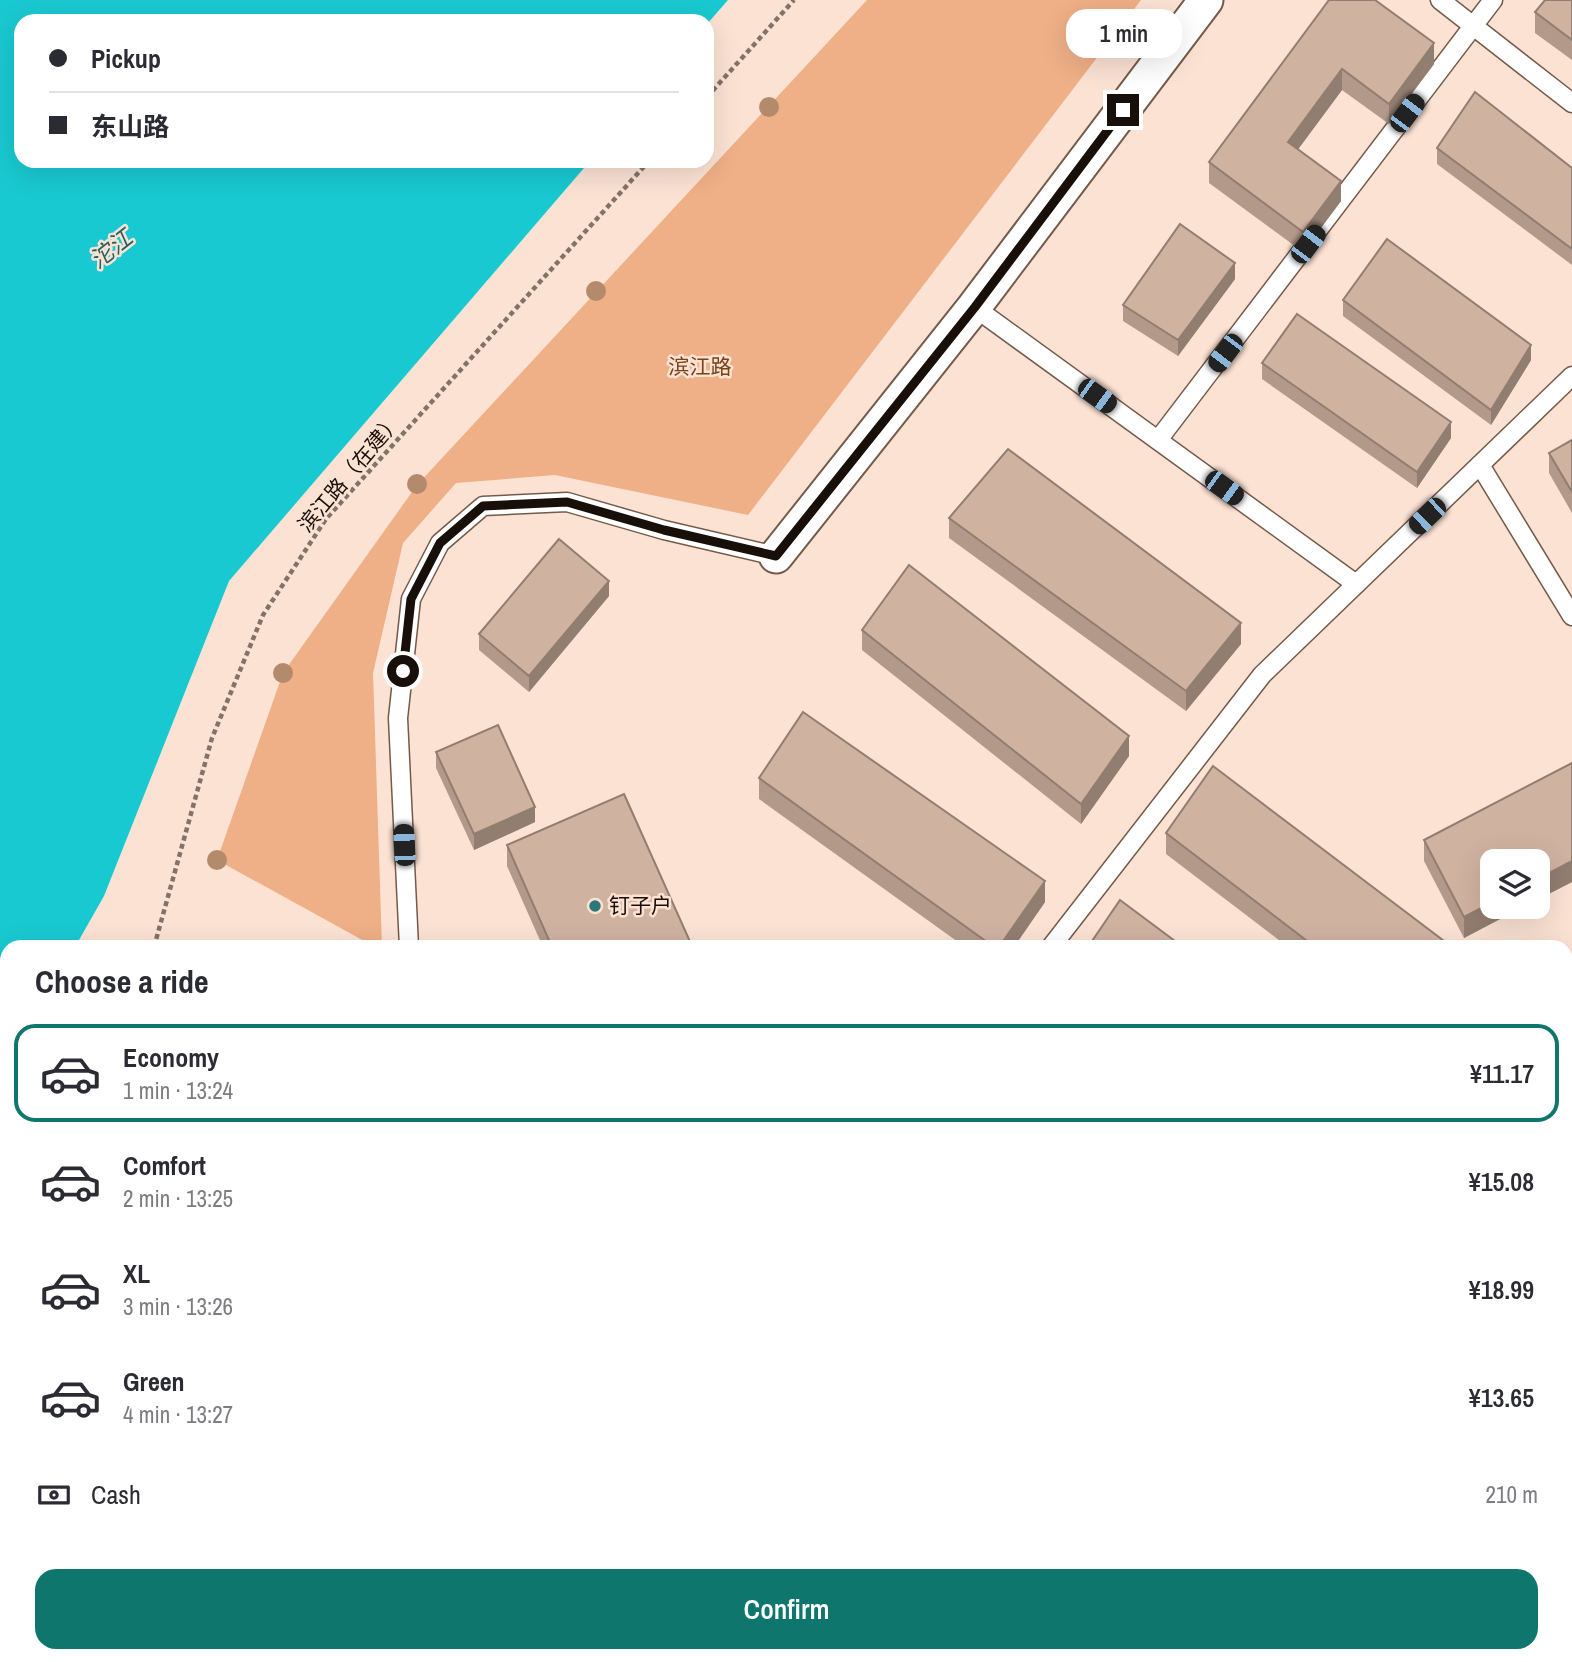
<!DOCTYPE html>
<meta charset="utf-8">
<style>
:root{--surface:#fff;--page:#f2f2f3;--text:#2b2b33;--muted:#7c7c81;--line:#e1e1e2;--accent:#0f766e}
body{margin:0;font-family:"Archivo Narrow","Noto Sans SC",sans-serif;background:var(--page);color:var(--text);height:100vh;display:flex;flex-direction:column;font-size:26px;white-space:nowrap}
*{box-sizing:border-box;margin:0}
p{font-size:23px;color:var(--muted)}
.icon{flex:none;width:38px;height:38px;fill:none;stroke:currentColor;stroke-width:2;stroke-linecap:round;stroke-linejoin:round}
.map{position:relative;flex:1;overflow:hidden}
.panel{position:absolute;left:0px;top:940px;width:1573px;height:723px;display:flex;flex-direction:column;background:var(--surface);border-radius:21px 21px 0 0;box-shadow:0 7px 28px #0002}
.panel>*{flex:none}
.hud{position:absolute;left:14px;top:14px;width:700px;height:154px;border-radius:21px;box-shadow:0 7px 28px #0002;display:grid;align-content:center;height:154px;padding:0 35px;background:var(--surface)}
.fabs{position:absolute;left:1480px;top:849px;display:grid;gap:14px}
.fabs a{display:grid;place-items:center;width:70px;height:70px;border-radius:14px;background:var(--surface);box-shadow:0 7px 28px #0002;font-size:35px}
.end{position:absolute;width:32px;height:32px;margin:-16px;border:9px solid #190f09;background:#fff;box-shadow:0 0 0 4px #fff}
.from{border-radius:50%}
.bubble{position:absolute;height:49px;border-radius:21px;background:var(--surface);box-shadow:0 7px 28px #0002;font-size:23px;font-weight:600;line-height:49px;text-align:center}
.car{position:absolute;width:21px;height:42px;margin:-21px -10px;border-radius:9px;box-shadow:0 0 5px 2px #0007;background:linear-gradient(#222 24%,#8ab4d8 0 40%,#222 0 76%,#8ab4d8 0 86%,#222 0)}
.hud b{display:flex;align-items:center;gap:24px;height:66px;font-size:26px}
.hud b+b{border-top:2px solid var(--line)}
.hud i{width:18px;height:18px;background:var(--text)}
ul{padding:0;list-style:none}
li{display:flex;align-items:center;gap:21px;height:98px;margin:0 14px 10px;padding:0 21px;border:4px solid transparent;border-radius:21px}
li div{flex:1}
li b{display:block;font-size:26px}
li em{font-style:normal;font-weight:600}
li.current{border-color:var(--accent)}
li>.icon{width:63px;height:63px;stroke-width:1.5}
h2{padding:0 35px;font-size:32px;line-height:84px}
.pay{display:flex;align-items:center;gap:18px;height:77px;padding:0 35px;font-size:26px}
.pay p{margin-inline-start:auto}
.action{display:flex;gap:14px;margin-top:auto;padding:14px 35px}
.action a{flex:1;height:80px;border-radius:21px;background:var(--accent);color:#fff;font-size:28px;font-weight:600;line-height:80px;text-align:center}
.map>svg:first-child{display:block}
.green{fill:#efaf87}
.forest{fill:#eb955d}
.water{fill:#19c9d1}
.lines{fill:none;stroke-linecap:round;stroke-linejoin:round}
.lane-casing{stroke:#745a4a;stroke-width:21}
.street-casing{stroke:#745a4a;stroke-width:37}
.secondary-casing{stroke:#745a4a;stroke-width:42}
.primary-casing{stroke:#745a4a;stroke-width:42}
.path{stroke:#837268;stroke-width:4.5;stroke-dasharray:5 3.5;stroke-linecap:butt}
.lane{stroke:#fff;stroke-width:18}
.street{stroke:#fff;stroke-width:33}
.secondary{stroke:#fff;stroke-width:38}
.primary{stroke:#fff;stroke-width:38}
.tree{fill:#b48a6d}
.wall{fill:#b3998a}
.shaded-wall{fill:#927d71}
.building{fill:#d0b2a1;stroke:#927d71;stroke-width:2}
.route{stroke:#190f09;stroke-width:9}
.poi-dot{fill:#2d777b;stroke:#fbe2d3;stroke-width:2.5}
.labels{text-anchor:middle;stroke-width:5;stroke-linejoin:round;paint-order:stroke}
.park-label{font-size:21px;fill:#7a421a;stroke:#fbe2d3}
.street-label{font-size:21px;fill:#190f09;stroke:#fbe2d3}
.poi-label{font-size:21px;fill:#190f09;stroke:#fbe2d3;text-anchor:start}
.water-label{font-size:23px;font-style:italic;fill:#226063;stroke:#fbe2d3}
</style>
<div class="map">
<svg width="1572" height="1662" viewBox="0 0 1572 1662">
<rect width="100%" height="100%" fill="#fbe2d3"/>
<path class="green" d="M867,0H1141L748,515L555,475L456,483L403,543L373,673L382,947H375L217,860L283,673L417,485Z"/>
<g class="forest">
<path d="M1566,1524L1572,1531V1662H1133L1138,1656H1566Z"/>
<path d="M0,1598L7,1599V1656H161L165,1662H0Z"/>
</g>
<path class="water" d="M0,0H728L707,24V21H21V161H590L229,581L104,896L75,947H7V1065L0,1078Z"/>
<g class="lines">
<g class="lane-casing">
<g id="lane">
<path d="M1440,0L1572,103"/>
<path d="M974,307L1356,584"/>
<path d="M1158,440L1493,0"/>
<path d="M1480,465L1572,616"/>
<path d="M409,947L398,718L411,599L440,543L483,506L567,502L664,530L776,556"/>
<path d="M1051,947L1262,675L1572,376"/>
</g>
</g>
<g class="street-casing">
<g id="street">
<path d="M776,556L974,307L1206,0"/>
<path d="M1566,1007L1572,1002"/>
<path d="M643,1656V1662"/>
</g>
</g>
<g class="secondary-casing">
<path id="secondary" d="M0,1094L7,1098"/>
</g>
<g class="primary-casing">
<g id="primary">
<path d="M411,1662L413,1656"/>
<path d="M449,1662L451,1656"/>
</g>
</g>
<g class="path">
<path d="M707,97L794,0"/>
<path d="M154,947L212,738L263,615L326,519L649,161"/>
<path d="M0,1206L7,1198"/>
<path d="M0,1378L7,1372"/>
</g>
<use href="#lane" class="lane"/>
<use href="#street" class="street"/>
<use href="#secondary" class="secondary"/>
<use href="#primary" class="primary"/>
</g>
<g class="tree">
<circle cx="769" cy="107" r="10"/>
<circle cx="596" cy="291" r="10"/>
<circle cx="417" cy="484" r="10"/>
<circle cx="283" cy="673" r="10"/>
<circle cx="217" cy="860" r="10"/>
</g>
<g class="wall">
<path d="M1329,0L1434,64L1389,124L1342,90L1298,149L1341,201L1303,252L1209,183V162Z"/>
<path d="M1572,0V60L1535,33V12Z"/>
<path d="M1437,148L1572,168V265L1437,164Z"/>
<path d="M1235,279L1178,356L1123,321V305Z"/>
<path d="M1343,300L1531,360L1491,425L1343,316Z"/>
<path d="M1262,363L1451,438L1417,488L1262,379Z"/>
<path d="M1572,440V513L1549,473V453Z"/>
<path d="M949,518L1241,644L1186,711L949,538Z"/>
<path d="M609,596L529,692L479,650V634Z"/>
<path d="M862,630L1129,756L1081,824L862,650Z"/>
<path d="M436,752L535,822L474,850L436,768Z"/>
<path d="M1572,763V882L1464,938L1424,861V840Z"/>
<path d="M759,778L1045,902L1014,947H965L759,799Z"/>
<path d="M1166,833L1452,947H1288L1166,854Z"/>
<path d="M507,845L692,946L543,947L507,866Z"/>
<path d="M0,1472L7,1475V1552L0,1550Z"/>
</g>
<g class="shaded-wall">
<path d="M1434,43V64L1389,124V104Z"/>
<path d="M1342,69V90L1288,163V142Z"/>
<path d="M1341,181V201L1303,252V232Z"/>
<path d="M1235,263V279L1178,356V340Z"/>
<path d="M1531,345V360L1491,425V410Z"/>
<path d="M1451,422V438L1417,488V472Z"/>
<path d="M609,581V596L529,692V676Z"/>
<path d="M1241,623V644L1186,711V691Z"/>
<path d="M1129,736V756L1081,824V804Z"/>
<path d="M535,807V822L474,850V834Z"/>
<path d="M1572,861V882L1538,899V879Z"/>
<path d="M1045,881V902L1014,947H999Z"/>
<path d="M1493,902V906H1524L1464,938V917Z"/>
</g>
<g class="building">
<path d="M1329,0H1375L1434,43L1389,104L1342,69L1288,142L1341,181L1303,232L1209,162Z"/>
<path d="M1545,0H1572V40L1535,12Z"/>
<path d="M1475,92L1572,168V249L1437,148Z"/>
<path d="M1180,224L1235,263L1178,340L1123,305Z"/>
<path d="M1387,239L1531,345L1491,410L1343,300Z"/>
<path d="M1297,314L1451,422L1417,472L1262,363Z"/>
<path d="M1572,440V492L1549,453Z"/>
<path d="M1008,449L1241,623L1186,691L949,518Z"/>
<path d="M559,539L609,581L529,676L479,634Z"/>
<path d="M909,565L1129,736L1081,804L862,630Z"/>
<path d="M803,712L1045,881L999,947H994L759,778Z"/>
<path d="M498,725L535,807L474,834L436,752Z"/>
<path d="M1572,763V861L1538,879V861H1493V902L1464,917L1424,840Z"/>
<path d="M1213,766L1452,947H1315L1166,833Z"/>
<path d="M624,794L692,946L552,947L507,845Z"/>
<path d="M1120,900L1183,947H1088Z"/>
<path d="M0,1472L7,1475V1536L0,1534Z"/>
<path d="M44,1656H128L137,1662H40Z"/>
<path d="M541,1656H612V1662H542Z"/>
</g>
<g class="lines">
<path class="route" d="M403,671L411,599L440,543L483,506L567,502L664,530L776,556L975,307L1123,110"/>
</g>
<circle class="poi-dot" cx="595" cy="906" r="7"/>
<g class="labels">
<g class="park-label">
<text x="700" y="374">滨江路</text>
</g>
<g class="street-label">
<text transform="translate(350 473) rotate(-50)" y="7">滨江路（在建）</text>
</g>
<g class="poi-label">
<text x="609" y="913">钉子户</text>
</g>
<g class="water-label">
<text transform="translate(111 249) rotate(-38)" y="8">沱江</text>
</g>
</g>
</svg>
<div class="fabs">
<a><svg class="icon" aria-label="layers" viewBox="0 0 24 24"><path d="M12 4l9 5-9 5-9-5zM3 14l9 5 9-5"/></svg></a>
</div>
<i class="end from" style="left:403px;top:671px"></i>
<i class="end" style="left:1123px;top:110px"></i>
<div class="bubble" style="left:1066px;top:9px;width:116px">1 min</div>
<i class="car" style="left:1407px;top:113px;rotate:37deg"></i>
<i class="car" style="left:1308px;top:244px;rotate:37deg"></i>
<i class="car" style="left:1225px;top:353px;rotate:217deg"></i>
<i class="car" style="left:1097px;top:396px;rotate:126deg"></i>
<i class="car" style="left:1224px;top:488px;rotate:126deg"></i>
<i class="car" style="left:1427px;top:516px;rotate:226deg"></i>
<i class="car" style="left:404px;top:845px;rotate:357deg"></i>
<div class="hud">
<b><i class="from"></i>Pickup</b>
<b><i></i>东山路</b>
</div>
<section class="panel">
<h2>Choose a ride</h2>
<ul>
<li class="current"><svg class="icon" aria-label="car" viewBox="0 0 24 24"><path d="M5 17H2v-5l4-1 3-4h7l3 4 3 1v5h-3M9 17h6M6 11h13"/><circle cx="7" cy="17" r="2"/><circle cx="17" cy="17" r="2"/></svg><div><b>Economy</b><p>1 min · 13:24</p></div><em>¥11.17</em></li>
<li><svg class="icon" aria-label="car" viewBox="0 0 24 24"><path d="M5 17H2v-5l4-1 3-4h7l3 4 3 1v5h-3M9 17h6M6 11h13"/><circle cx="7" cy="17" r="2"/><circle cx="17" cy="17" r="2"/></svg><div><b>Comfort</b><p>2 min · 13:25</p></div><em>¥15.08</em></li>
<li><svg class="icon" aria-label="car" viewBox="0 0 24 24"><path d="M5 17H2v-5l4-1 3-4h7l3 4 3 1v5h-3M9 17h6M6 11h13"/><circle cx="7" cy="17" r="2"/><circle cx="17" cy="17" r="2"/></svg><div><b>XL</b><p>3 min · 13:26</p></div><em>¥18.99</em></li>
<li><svg class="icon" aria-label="car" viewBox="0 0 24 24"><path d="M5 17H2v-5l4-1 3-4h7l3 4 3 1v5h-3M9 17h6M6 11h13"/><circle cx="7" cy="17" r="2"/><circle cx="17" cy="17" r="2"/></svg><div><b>Green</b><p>4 min · 13:27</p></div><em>¥13.65</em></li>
</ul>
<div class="pay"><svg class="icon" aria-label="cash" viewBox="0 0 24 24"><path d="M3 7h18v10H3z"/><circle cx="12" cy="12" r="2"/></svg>Cash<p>210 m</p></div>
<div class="action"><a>Confirm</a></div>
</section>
</div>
